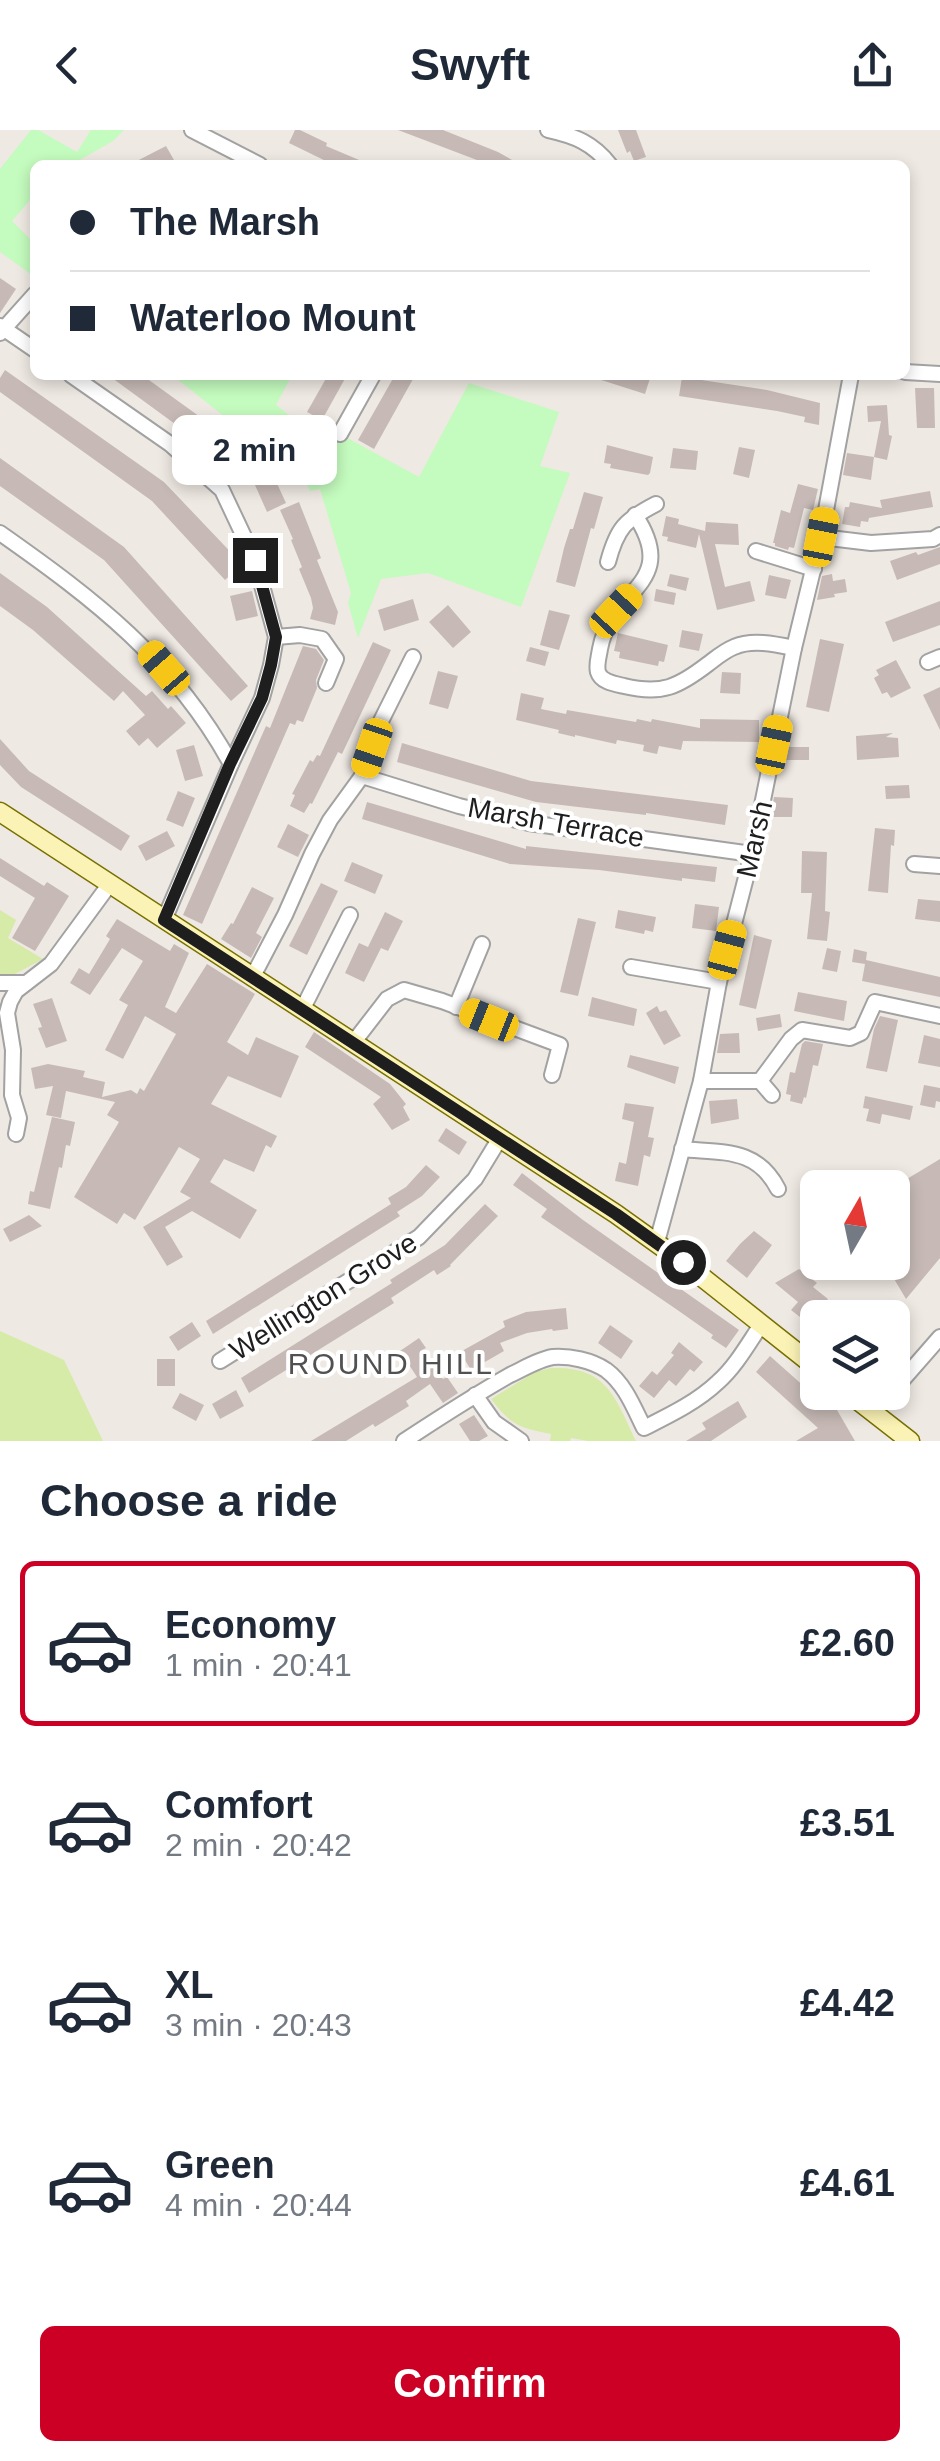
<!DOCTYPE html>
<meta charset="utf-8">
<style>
:root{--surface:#fff;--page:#f2f2f3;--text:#1f2937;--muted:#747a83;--line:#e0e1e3;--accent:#cb0024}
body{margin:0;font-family:Helvetica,sans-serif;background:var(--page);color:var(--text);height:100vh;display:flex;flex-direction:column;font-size:38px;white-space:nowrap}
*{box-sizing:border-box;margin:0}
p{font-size:32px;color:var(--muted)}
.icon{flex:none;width:55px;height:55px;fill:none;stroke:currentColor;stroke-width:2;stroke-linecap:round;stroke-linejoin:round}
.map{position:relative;height:1311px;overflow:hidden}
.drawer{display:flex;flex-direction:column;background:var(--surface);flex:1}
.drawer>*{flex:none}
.hud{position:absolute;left:30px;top:30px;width:880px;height:220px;border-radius:15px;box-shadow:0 5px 15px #0003;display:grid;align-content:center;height:220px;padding:0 40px;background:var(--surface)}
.needle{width:65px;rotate:9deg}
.controls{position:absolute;left:800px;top:1040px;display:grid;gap:20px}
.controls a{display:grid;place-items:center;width:110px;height:110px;border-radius:15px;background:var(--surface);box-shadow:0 5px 15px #0003;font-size:50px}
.end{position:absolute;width:45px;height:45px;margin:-22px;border:12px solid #1e1e1e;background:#fff;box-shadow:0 0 0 5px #fff}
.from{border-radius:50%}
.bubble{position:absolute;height:70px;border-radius:15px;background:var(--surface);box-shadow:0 5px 15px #0003;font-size:32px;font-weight:600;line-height:70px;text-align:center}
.car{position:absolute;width:30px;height:60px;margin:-30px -15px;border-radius:12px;box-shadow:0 0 8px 2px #0007;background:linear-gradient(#f5c518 24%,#345 0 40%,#f5c518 0 76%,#345 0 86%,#f5c518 0)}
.hud b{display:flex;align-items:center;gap:35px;height:95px;font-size:38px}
.hud b+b{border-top:2px solid var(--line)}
.hud i{width:25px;height:25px;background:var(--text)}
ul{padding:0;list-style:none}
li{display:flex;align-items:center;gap:30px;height:165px;margin:0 20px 15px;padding:0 20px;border:5px solid transparent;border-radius:15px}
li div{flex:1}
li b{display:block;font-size:38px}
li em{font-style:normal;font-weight:600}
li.current{border-color:var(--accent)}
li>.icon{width:90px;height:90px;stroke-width:1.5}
h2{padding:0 40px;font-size:45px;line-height:120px}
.action{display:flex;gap:20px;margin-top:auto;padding:20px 40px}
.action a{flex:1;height:115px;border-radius:15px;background:var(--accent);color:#fff;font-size:40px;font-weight:600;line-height:115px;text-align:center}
header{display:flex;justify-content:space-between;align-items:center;height:130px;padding:0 40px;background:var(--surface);font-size:45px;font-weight:600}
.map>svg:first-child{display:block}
.grass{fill:#d5eba7}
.park{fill:#c4fbbe}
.building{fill:#c7bab6}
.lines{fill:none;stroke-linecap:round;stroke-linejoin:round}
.street-casing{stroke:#a2a2a2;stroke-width:18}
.secondary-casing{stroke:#787001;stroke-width:21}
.street{stroke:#fff;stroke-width:14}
.secondary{stroke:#fbf3b5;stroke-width:18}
.route{stroke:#1e1e1e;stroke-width:12}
.labels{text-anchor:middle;stroke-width:8;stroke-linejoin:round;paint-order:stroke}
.street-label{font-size:28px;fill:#1e1e1e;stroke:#fff}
.neighbourhood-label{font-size:30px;letter-spacing:2.5px;fill:#515151;stroke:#fff}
</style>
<header><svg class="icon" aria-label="back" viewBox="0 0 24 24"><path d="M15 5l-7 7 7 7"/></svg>Swyft<svg class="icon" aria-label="share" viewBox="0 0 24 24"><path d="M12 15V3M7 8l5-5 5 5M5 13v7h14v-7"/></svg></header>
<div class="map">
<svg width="940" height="1311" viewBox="0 0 940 1311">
<rect width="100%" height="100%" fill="#efe9e3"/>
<g class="grass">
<path d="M0,780L16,790L8,808L43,829L0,852Z"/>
<path d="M0,1201L64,1230L103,1311H0Z"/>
<path d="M551,1238C607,1236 615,1267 636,1311H588L571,1308L570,1311H550L551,1304C519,1298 511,1295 491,1269L535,1242Z"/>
</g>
<g class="park">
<path d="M31,0H38L77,22L91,0H124L113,11L71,35H35V64L12,91L35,114V142L32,145L0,122V39Z"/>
<path d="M172,245H292L276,275L322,311L340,304L419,347L469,253L559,282L540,336L570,343L521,477L428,443L381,449L358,508L348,473L351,463L320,359L310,361L297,333L288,337Z"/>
</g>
<g class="building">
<path d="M295,0H300L327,13L326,16L371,35H334L289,13Z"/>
<path d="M398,0H443L498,22L521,35H490Z"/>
<path d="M618,0H636L646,27L634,31L630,21L627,23Z"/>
<path d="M166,16L174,30L165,35H129Z"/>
<path d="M0,148L16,159L0,183Z"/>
<path d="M5,240L164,352L242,434L225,450L152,371L0,262V248Z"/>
<path d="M108,245H142L214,297L212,299L246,324L234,340L210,323L212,321Z"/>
<path d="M328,245H347L322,290L307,282Z"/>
<path d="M395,245H405L413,249L374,319L358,310Z"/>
<path d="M596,245H651L645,264L595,248Z"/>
<path d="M682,247L767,260L820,273L819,295L804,292L805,287L777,281L679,266Z"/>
<path d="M915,258H934L935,298H917Z"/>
<path d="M887,275L889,305L892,306L887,330L874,327L871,350L843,345L847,323L874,327L881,291L868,292L867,276Z"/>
<path d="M607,315L653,327L650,343L648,345L610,338L611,334L604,333Z"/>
<path d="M739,317L755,320L749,348L733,344Z"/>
<path d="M673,318L698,321L696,340L670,338Z"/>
<path d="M0,328L124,417L248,556L231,571L104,430L0,356Z"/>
<path d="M274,347L286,373L267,382L255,355Z"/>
<path d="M798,354L818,359L813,380L804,378L794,418L789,417L788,420L775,416V413H773L781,380L790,383Z"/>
<path d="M930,361L933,377L869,388L868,392L861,391L860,397L842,394L845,377H849L850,372L882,378L880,370Z"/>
<path d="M584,362L603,367L594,399L591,398L575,457L556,452L564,418L570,399H573Z"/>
<path d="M299,372L321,428L317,430L338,482L335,495L310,489L313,478L311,468L299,439L302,437L291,410L293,409L280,380Z"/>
<path d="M666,386L679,389L678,394L705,401L706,392L738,394L739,415L715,414L725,457L750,451L755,471L717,480L699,404L696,418L667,411L668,407L662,406Z"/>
<path d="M940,417V434L897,450L890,431L916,422L918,425Z"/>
<path d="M0,443L47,477L146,566L152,561L168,579L171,576L186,593L157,618L148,608L139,616L126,601L145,585L123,561L114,571L33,500L0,476Z"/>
<path d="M670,444L689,448L686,461L667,456Z"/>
<path d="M832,444L833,451L845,449L847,462L834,464L835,467L817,470L822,446Z"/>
<path d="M769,445L791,450L786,469L765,465Z"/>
<path d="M656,459L676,463L674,475L654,471Z"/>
<path d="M252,461L258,486L236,491L230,466Z"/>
<path d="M413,469L419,490L384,501L378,480Z"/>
<path d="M940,471V495L893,512L885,492Z"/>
<path d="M448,475L471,502L453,518L429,492Z"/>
<path d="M549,480L570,485L559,520L540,515Z"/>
<path d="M682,500L703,504L699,521L679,517Z"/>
<path d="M618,503L668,515L664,532L659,531L658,536L619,528L620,522L614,521Z"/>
<path d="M820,509L844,514L829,582L806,577Z"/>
<path d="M373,512L391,520L342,624L338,622L312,674L310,673L304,683L290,676L295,665L292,664L310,630L313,632L317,625L320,626Z"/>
<path d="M303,516L316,519L324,530L316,550L317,558L303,592L297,590L295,595L290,593L202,794L183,785L266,596L270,598Z"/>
<path d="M530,517L549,522L545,536L526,531Z"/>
<path d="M896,530L911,558L891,568L887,562L882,564L874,548L879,545L876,540Z"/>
<path d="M438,541L458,546L448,579L429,574Z"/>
<path d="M722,542L741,543L740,564L720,563Z"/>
<path d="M940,557V600L923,565Z"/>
<path d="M521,563L544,568L541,579L566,584L567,580L636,592L637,589L651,592L652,589L700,598V589L759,590V612L683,611L681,620L659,616L657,624L643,621L644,615L617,610L616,614L575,605V607L558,603L559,600L516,590Z"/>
<path d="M893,603L886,607L898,608L899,627L857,630L856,606Z"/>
<path d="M0,609L29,641L130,706L121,721L21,657L0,635Z"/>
<path d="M402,613L531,651L728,675L725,695L646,683V685L536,672L397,632Z"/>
<path d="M194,615L203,646L185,651L176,620Z"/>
<path d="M785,617H809V630H782Z"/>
<path d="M909,655L910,668L886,669L885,656Z"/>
<path d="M178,661L195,668L183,697L166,690Z"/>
<path d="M774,667L793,668L792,687H770Z"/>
<path d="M367,672L526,719V716L717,737L715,752L682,748V751L599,740L510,734L362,689Z"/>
<path d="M288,694L309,705L298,727L277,717Z"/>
<path d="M875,698L895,700L894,716L891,715L888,763L868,761Z"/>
<path d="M167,701L175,716L146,731L138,716Z"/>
<path d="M802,721L827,722L825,781L830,782L827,811L807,809L812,763H801Z"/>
<path d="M0,728L44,756L47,752L69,766L35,821L12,808L35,768L0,746Z"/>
<path d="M352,732L383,745L375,764L344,751Z"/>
<path d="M321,753L338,761L307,825L289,816Z"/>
<path d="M252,757L274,768L256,803L262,807L251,828L221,809L231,793L233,794Z"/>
<path d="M918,769L940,771V792L915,789Z"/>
<path d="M695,774L719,777L716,801L692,798Z"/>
<path d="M618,780L656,787L653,802L645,800L644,804L615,798Z"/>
<path d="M385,782L403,791L388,821L381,818L364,852L345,843L359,813L368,817Z"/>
<path d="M578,788L596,792L578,866L560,862Z"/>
<path d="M117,789L170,821L174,814L189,823L165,877L176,883L207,834L255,864L227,912L248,925L256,907L299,926L281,968L228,946L211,974L277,1006L271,1018L266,1015L254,1042L224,1029L210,1052L257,1080L240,1109L192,1081L165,1097L183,1127L167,1136L143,1097L191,1068L180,1062L200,1029L179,1017L135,1090L124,1083L117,1094L74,1067L119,992L107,985L115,972L66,961L61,988L46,985L53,956L35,959L31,938L48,934L85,941L83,947L105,952L102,967L131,960L137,964L140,958L144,961L176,904L145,886L123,929L105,920L128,875L119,870L143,831L122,818L90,865L70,853L79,838L89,844L110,809L106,806Z"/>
<path d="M754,805L772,810L756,879L739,875Z"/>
<path d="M827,818L841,821L837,842L822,839Z"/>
<path d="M854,819L867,822L866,830L940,847V867L862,851L865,834L852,832Z"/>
<path d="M798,862L847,871L844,891L794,881Z"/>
<path d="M592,867L637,879L634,896L588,886Z"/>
<path d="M52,868L67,911L46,918L38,898L42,897L33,874Z"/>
<path d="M657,876L660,882L666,880L681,906L664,915L646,883Z"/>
<path d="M780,884L782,897L758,901L756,888Z"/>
<path d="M880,886L898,890L887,942L866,938L874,899Z"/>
<path d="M314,902L390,954L406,974L403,977L410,990L392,1000L373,974L381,967L305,917Z"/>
<path d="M739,903L740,923H717L720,904Z"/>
<path d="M924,905L940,909V937L918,933Z"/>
<path d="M805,911L823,914L818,936L813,935L806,968L804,967L802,974L790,971L791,965L786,964L790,942L795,943L802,914Z"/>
<path d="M630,925L679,937L675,954L627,937Z"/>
<path d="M924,955L940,958V972L936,971L935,978L920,975Z"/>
<path d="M865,966L913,976L910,990L882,984L880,994L866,991L869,979L863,978Z"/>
<path d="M737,969L739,989L711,994L709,971Z"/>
<path d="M625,973L654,977L648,1007L654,1008L650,1027L644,1025L638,1056L615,1051L619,1032L626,1034L634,992L622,989Z"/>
<path d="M52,987L75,992L70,1016L66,1015L62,1038L59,1037L50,1079L28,1074L30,1061L34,1062Z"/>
<path d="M446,998L467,1012L459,1025L438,1011Z"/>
<path d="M940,1029V1128L906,1169L884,1132H892V1058Z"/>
<path d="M426,1035L440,1047L422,1066L397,1082L400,1086L213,1204L206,1191L391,1074L388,1068L406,1057Z"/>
<path d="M522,1043L583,1090L739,1200L726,1218L711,1208L713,1205L676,1179L541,1087L547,1079L513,1055Z"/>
<path d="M485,1074L498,1086L450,1135L451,1136L437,1145L434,1140L391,1168L394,1173L249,1263L241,1248L392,1153L390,1150L445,1115Z"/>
<path d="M29,1085L42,1096L10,1112L3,1099Z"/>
<path d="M754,1101L772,1115L747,1148L726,1131L740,1114Z"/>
<path d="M799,1139L817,1153L813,1157L828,1169L818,1182V1201L791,1180L798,1172L775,1153Z"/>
<path d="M566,1178L568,1199L553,1201L552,1199L527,1203L500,1213L504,1221L471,1240L460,1222L505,1197L503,1191L526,1182Z"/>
<path d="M192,1192L201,1206L178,1221L169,1207Z"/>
<path d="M610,1195L633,1211L621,1229L598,1213Z"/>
<path d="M419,1208L426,1218L422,1220L433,1236L443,1249L447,1247L458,1263L443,1273L430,1254L406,1271L409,1276L375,1297L373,1294L346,1311H311L417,1247L400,1221Z"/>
<path d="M679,1212L703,1232L694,1242L690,1239L676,1256L669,1250L654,1268L639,1256L652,1241L657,1245L674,1225L671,1223Z"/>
<path d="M770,1226L807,1259L810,1256L837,1280L855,1311H796L818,1298L756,1242Z"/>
<rect x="157" y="1229" width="18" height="27"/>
<path d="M236,1260L244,1276L220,1289L212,1274Z"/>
<path d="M180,1263L204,1275L196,1291L172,1278Z"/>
<path d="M738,1271L747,1287L711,1311H686L706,1299L702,1293Z"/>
<path d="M474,1285L488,1306L479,1311H470L459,1294Z"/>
</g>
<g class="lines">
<g class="street-casing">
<g id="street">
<path d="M192,0L260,35"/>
<path d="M548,0C575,6 593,13 610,35"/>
<path d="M0,196L35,220"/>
<path d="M0,203L35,164"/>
<path d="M905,242L940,244"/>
<path d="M71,245L170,314L222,360L255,430L276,507L271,535L262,568L231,634L164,790"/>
<path d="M340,304L373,245"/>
<path d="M635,385C681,455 611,458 600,519C599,526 596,535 598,542C601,552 615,554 624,556C662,565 678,557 708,534C716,528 724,521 734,517C752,509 775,514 794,518"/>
<path d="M0,403C94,469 174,530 231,634"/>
<path d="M821,407L871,413L933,409L940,405"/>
<path d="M756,421L814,439"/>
<path d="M608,432C617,398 625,390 656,374"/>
<path d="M276,507L300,505L322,509L336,529L326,553"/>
<path d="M928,532L940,527"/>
<path d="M362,646L459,676L529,693L752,724"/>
<path d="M914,734L940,736"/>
<path d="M631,837L719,852"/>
<path d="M252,848L285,785L312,724L330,690L362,646L381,591L413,527"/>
<path d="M0,853H26"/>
<path d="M456,877L482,814"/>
<path d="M302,880L350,785"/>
<path d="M353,913L387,869L404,860L442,871L560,915L552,945"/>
<path d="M701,951H760L791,909L802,900L850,908L861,903L875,872L940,886"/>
<path d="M760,951L772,965"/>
<path d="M16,1004L19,988L12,965L13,920L7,883L10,872L16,861L51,834L109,755"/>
<path d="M682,1019C724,1023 757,1018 778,1059"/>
<path d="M657,1112L701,951L719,852L752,724L794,518L821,407L851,245"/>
<path d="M220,1231L419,1107L475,1049L500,1008"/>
<path d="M892,1262L940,1207"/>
<path d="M475,1265L494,1292L521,1311"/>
<path d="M404,1311C439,1288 473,1266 510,1245C523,1239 539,1229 553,1227C570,1226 591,1230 606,1240C625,1254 634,1278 644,1298C670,1285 697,1272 718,1252C736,1236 748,1214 761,1195"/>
</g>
</g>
<g class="secondary-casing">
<g id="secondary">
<path d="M0,682L616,1084L683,1132L818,1239"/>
<path d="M847,1262L910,1311"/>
</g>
</g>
<use href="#street" class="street"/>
<use href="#secondary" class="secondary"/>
</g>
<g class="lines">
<path class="route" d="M255,430L276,507L271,535L262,568L230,634L164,790L616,1084L683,1132"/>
</g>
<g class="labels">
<g class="street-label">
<text transform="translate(556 692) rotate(10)" y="10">Marsh Terrace</text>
<text transform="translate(754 709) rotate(-77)" y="10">Marsh</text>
<text transform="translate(323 1166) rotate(-32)" y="10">Wellington Grove</text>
</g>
<g class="neighbourhood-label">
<text x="391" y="1244">ROUND HILL</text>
</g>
</g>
</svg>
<div class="controls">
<a><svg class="needle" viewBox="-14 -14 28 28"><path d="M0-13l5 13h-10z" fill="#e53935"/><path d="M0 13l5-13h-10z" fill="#747a83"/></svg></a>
<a><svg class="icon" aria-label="layers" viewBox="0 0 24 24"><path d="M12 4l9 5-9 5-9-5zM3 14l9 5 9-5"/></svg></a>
</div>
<i class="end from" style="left:683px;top:1132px"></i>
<i class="end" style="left:255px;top:430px"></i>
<div class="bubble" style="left:172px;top:285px;width:165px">2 min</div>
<i class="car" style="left:821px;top:407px;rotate:11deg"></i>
<i class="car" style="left:616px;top:481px;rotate:43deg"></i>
<i class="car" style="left:164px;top:538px;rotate:319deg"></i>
<i class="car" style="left:774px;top:615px;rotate:12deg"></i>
<i class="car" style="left:372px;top:618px;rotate:199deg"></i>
<i class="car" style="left:727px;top:820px;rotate:15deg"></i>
<i class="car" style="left:489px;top:890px;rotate:292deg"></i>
<div class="hud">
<b><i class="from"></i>The Marsh</b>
<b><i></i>Waterloo Mount</b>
</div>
</div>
<section class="drawer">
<h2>Choose a ride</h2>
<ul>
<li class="current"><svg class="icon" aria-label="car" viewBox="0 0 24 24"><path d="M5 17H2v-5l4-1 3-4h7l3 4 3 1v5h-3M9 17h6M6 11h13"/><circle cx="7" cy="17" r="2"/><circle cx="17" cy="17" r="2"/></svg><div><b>Economy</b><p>1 min · 20:41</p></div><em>£2.60</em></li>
<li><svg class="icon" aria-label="car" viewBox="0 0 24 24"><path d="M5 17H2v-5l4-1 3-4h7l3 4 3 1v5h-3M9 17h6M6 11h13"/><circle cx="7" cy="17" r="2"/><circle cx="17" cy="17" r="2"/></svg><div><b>Comfort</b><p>2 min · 20:42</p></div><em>£3.51</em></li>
<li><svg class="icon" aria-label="car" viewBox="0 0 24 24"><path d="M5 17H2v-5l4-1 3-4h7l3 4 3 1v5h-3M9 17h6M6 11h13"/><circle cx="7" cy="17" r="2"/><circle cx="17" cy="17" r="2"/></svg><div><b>XL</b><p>3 min · 20:43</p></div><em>£4.42</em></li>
<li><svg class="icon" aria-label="car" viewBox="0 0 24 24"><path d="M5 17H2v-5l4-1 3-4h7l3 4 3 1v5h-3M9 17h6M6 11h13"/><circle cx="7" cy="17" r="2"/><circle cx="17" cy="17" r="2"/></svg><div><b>Green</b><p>4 min · 20:44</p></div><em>£4.61</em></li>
</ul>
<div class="action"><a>Confirm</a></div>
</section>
